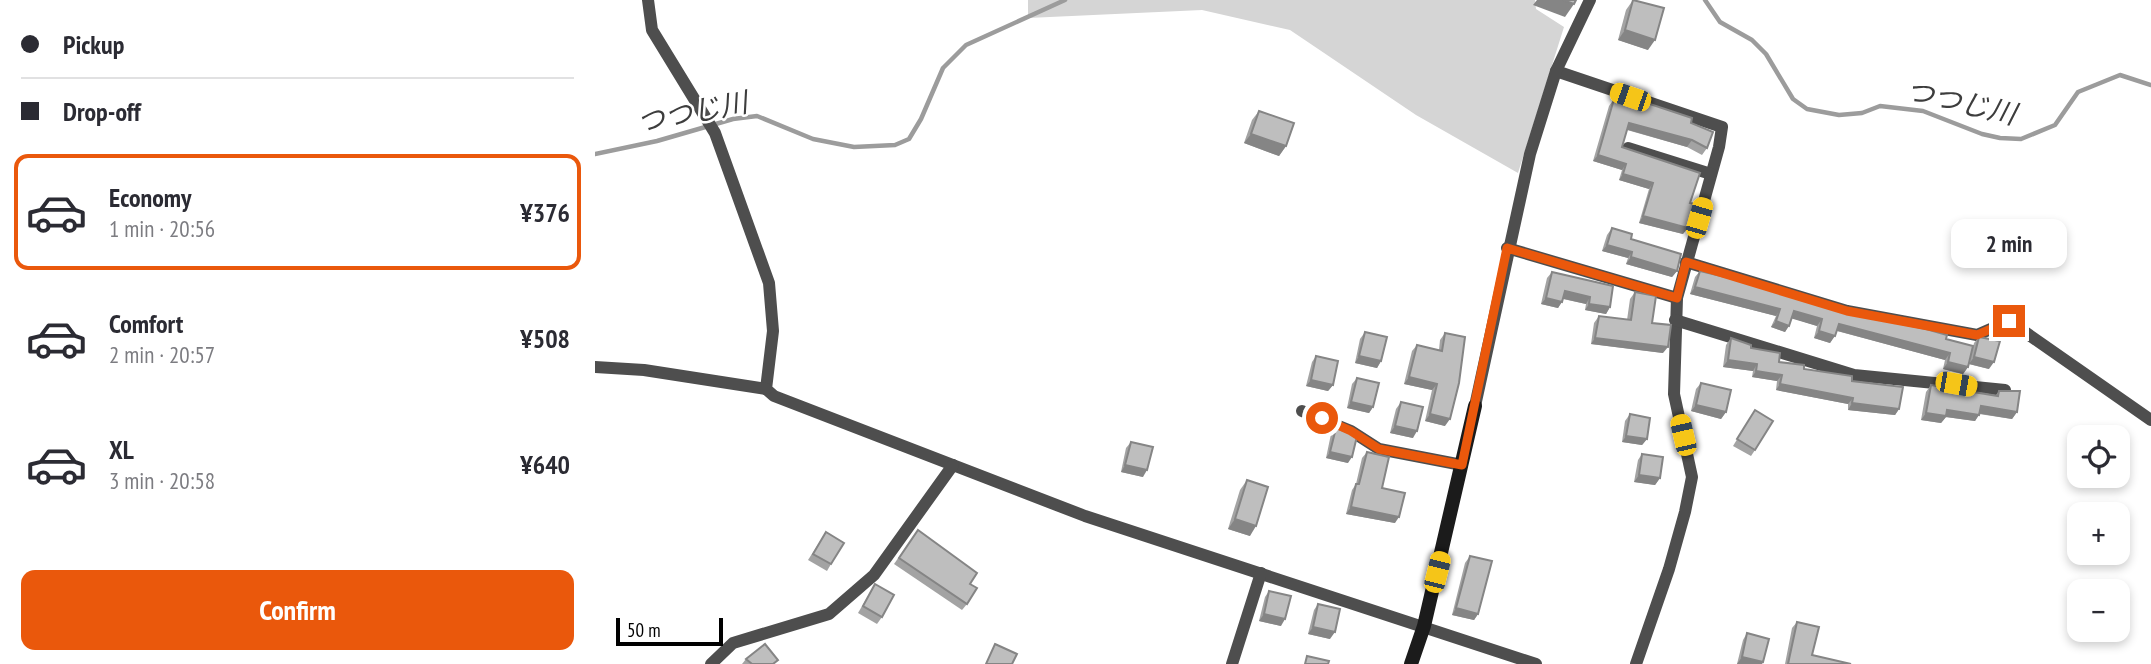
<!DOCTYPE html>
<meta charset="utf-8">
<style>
:root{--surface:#fff;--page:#f2f2f3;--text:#2b2b33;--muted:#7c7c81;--line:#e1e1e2;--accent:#ea580c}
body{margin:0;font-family:"PT Sans Narrow","Noto Sans JP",sans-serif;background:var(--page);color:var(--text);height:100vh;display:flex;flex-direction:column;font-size:26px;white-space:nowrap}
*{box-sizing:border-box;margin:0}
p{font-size:23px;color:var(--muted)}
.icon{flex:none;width:38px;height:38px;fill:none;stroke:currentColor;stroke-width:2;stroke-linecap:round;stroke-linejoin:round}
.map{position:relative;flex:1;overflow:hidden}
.panel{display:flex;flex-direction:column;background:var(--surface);width:595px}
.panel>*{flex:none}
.hud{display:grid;align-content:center;height:154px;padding:0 21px;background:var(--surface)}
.buttons{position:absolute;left:1472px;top:425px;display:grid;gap:14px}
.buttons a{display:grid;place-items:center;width:63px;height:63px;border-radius:14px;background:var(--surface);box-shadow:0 4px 10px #0003;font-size:35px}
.scale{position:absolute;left:21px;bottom:18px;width:107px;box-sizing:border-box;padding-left:7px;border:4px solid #000;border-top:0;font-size:19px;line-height:24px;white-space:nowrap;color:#000;-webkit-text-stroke:5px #fff;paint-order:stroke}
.end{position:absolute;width:32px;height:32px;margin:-16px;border:9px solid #ea580c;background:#fff;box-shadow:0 0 0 4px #fff}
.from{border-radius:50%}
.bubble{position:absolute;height:49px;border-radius:14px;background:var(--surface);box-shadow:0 4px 10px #0003;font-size:23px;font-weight:700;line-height:49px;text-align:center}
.car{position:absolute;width:21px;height:42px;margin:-21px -10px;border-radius:9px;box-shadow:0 0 5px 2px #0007;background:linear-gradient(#f5c518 24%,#345 0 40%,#f5c518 0 76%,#345 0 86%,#f5c518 0)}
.hud b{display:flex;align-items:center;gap:24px;height:66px;font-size:26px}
.hud b+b{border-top:2px solid var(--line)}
.hud i{width:18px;height:18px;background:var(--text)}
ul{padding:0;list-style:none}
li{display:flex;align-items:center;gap:21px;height:116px;margin:0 14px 10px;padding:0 7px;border:4px solid transparent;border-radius:14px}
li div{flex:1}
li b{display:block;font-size:26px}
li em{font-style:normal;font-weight:700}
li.active{border-color:var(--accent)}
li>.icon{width:63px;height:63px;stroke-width:1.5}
.primary-button{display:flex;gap:14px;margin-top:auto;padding:14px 21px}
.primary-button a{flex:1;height:80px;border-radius:14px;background:var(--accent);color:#fff;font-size:28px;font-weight:700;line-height:80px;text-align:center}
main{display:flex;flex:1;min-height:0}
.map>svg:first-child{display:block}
.green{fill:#d5d5d5}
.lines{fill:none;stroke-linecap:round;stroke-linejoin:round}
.stream{stroke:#9c9c9c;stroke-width:4.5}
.street{stroke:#4e4e4e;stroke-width:12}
.secondary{stroke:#1b1b1b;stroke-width:14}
.wall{fill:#a3a3a3}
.shaded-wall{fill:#858585}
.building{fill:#bebebe;stroke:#858585;stroke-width:2}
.route{stroke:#ea580c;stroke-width:9}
.labels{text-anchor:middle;stroke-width:5;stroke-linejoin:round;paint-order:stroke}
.water-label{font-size:28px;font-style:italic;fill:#3d3d3d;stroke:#fff}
</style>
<main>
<section class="panel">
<div class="hud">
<b><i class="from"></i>Pickup</b>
<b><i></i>Drop-off</b>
</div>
<ul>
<li class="active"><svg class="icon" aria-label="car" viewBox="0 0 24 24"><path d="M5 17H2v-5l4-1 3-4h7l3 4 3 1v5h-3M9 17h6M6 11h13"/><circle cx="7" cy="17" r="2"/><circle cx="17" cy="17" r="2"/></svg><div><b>Economy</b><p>1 min · 20:56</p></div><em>¥376</em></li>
<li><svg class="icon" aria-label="car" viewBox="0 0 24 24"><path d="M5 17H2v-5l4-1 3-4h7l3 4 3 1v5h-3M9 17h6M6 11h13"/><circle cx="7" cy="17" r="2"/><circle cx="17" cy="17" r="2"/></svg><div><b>Comfort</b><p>2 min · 20:57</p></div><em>¥508</em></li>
<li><svg class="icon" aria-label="car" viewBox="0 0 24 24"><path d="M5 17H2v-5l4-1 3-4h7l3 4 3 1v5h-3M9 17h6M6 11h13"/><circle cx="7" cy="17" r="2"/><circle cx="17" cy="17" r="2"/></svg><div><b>XL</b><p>3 min · 20:58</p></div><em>¥640</em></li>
</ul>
<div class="primary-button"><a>Confirm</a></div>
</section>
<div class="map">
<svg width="1556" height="664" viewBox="0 0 1556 664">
<rect width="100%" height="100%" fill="#fff"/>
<path class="green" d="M433,0H940L941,9L969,27L923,173L821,115L695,30L607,10L433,18Z"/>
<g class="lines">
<g class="stream">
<path d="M1110,0L1125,22L1157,40L1171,54L1198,99L1212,109L1244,115L1267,113L1285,106L1328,111L1387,134L1405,138L1426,139L1460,125L1483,92L1525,75L1556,85"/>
<path d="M0,154L62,141L138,119L162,116L218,139L259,147L300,145L314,139L326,119L348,68L371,45L470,0"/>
</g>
<g class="street">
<path d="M53,0L57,30L120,133L174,283L178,331L171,389L179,396L490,516L941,664"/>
<path d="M961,71L1127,127L1124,147L1082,298L1079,394L1097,477L1090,512L1074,569L1041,664"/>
<path d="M1033,148L1116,174"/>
<path d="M912,248L1082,298"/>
<path d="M1091,262L1252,311L1382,335L1414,321L1556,420"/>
<path d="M1080,320L1259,375L1410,390"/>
<path d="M0,367L49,370L171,389"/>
<path d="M880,406L935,154L961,71L995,0"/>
<path d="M707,411L756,431L784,449L867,465"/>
<path d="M116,664L138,643L234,614L279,575L358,465"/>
<path d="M637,664L666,573"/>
</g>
<path class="secondary" d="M816,664L829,626L880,406"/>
</g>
<g class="wall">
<path d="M1038,0L1053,50L1023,40L1031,10Z"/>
<path d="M1019,99L1048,109L1052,103L1096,123L1112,148L1107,155L1092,147L1032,130L1027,147L1095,203L1088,234L1044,223L1054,189L1024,180L1027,170L998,161L1014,106Z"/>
<path d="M664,111L691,146L684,156L649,143L657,120Z"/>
<path d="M1017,228L1036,239L1082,271L1077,277L1031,264L1033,258L1007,251L1012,235Z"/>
<path d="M1105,271L1351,339L1373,367L1368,374L1348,369L1350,360L1242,331L1235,343L1219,338L1222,326L1197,318L1190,332L1176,327L1181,316L1095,294L1100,277Z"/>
<path d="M957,272L1015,307L1011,314L990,310L991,304L968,299L963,308L946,304L952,278Z"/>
<path d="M1040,292L1057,323L1068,353L996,344L999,323L1004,316L1032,320L1035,299Z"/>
<path d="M770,332L786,361L782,368L760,363L765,339Z"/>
<path d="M850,333V426L830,421L837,390L809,384L817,351L822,345L844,350L845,340Z"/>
<path d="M1384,337L1394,369L1374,364L1379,343Z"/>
<path d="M1136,338L1184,362L1257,381L1304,409L1300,415L1253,410V404L1181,390L1182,381L1157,377L1158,371L1128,367L1131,345Z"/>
<path d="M721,356L738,385L733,391L711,386L717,362Z"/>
<path d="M762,378L778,407L774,413L752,408L757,384Z"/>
<path d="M1106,383L1131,412L1126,419L1096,411L1101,389Z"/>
<path d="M1336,385L1401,395L1404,391L1422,412L1417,419L1384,414L1380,421L1351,417L1346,423L1326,420L1331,392Z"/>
<path d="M806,402L818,438L795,433L801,409Z"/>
<path d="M1160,410V450L1156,456L1138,446Z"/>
<path d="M1035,414L1052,439L1047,445L1027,442L1030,421Z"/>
<path d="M741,428L753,463L731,458L736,434Z"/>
<path d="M536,442L548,477L526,472L531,448Z"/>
<path d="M772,452L787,488L800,523L751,514L757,490L761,484L767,458Z"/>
<path d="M1047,454L1065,478L1060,485L1039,482L1043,460Z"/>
<path d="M652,480L655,536L633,529L645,490Z"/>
<path d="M323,530L375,584L372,604L367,610L299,564Z"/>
<path d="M231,532L236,564L232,571L213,560Z"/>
<path d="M875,556L883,614L879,620L857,615L870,563Z"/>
<path d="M280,584L287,617L282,624L263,613Z"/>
<path d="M674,591L686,626L664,621L670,597Z"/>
<path d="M723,604L735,639L713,634L719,610Z"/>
<path d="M1202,622L1217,655L1256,664H1190L1197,628Z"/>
<path d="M1152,633L1168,662L1167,664H1142L1148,640Z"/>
<path d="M151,659L180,664H147Z"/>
</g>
<g class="shaded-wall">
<path d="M942,0H968L979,4L970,17L938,5Z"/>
<path d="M1030,30L1060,40L1053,50L1023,40Z"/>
<path d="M1034,123L1097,140L1092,147L1030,129Z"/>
<path d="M656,134L691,146L684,156L649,143Z"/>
<path d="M1003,155L1031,164L1027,170L998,161Z"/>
<path d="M1028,174L1058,183L1054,189L1024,180Z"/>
<path d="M1048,216L1093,228L1088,234L1044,223Z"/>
<path d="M1012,245L1037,252L1033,258L1007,251Z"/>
<path d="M1036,257L1082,271L1077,277L1031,264Z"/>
<path d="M1100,287L1185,309L1181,316L1095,294Z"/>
<path d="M970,291L995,297L991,304L965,298Z"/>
<path d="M951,298L967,302L963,308L946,304Z"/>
<path d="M994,304L1015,307L1011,314L990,310Z"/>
<path d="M1199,311L1227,319L1222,326L1195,318Z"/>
<path d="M1181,321L1194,326L1190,332L1176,327Z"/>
<path d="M1244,324L1355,353L1350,360L1239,330Z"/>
<path d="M1224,331L1240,336L1235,343L1219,338Z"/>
<path d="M1000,338L1073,347L1068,353L996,344Z"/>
<path d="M764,356L786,361L782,368L760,363Z"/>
<path d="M1379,357L1399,362L1394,369L1374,364Z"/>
<path d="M1133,360L1162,364L1158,371L1128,367Z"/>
<path d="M1353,362L1373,367L1368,374L1348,369Z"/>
<path d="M1161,371L1187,375L1182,381L1157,377Z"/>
<path d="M814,377L842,384L837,390L809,384Z"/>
<path d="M716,380L738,385L733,391L711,386Z"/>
<path d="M1185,384L1258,398L1253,404L1181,390Z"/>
<path d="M756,402L778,407L774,413L752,408Z"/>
<path d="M1257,403L1304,409L1300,415L1253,410Z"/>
<path d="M1101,405L1131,412L1126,419L1096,411Z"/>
<path d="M1386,406L1422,412L1417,419L1381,413Z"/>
<path d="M1352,410L1384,415L1380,421L1351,417L1346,423L1326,420L1331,413Z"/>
<path d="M835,414L855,419L850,426L830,421Z"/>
<path d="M800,426L822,431L818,438L795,433Z"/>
<path d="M1031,436L1052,439L1047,445L1027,442Z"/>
<path d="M735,452L757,457L753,463L731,458Z"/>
<path d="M530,465L552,470L548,477L526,472Z"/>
<path d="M1044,475L1065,478L1060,485L1039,482Z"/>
<path d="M756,507L804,517L800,523L751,514Z"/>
<path d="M640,519L661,526L655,536L633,529Z"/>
<path d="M861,608L883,614L879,620L857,615Z"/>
<path d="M669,614L690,619L686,626L664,621Z"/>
<path d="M718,627L740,632L735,639L713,634Z"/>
<path d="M1147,657L1168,662L1167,664H1142Z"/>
</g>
<g class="building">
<path d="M968,0H981L979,4Z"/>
<path d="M1038,0L1069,8L1060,40L1030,30Z"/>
<path d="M1019,99L1050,109L1052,103L1097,118L1096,123L1118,132L1112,148L1097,140L1034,123L1027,147L1105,173L1095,203L1100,204L1093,228L1048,216L1058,183L1028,174L1031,164L1003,155Z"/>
<path d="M664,111L699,123L691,146L656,134Z"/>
<path d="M1017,228L1037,234L1036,239L1086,254L1082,271L1036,257L1037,252L1012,245Z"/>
<path d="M1105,271L1160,284L1254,313L1331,329L1352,335L1351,339L1378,346L1373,367L1353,362L1355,353L1244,324L1240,336L1224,331L1227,319L1199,311L1194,326L1181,321L1185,309L1100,287Z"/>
<path d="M957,272L1018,286L1015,307L994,304L995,297L970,291L967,302L951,298Z"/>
<path d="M1040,292L1061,296L1057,323L1076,325L1073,347L1000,338L1004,316L1036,320Z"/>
<path d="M770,332L792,337L786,361L764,356Z"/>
<path d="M850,333L870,337L864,383L855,419L835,414L842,384L814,377L822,345L847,351Z"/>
<path d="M1384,337L1405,341L1399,362L1379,357Z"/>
<path d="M1136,338L1156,345V348L1185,353L1184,362L1209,365V369L1257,376V381L1308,387L1304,409L1257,403L1258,398L1185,384L1187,375L1161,371L1162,364L1133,360Z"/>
<path d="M721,356L743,361L738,385L716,380Z"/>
<path d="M762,378L784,383L778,407L756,402Z"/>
<path d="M1106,383L1136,390L1131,412L1101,405Z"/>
<path d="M1336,385L1403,396L1404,391H1425L1422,412L1386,406L1384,415L1352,410L1351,416L1331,413Z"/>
<path d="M806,402L828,407L822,431L800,426Z"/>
<path d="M1160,410L1178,421L1160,450L1142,439Z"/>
<path d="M1035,414L1055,418L1052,439L1031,436Z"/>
<path d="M741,428L762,436L757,457L735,452Z"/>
<path d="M536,442L558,447L552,470L530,465Z"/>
<path d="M772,452L794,457L787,488L810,493L804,517L756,507L761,484H764Z"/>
<path d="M1047,454L1068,457L1065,478L1044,475Z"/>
<path d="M652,480L673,487L661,526L640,519Z"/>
<path d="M323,530L382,573L375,584L382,588L372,604L304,558Z"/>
<path d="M231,532L249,543L236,564L218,554Z"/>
<path d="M875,556L897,561L883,614L861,608Z"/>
<path d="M280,584L299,595L287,617L268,606Z"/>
<path d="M674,591L696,596L690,619L669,614Z"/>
<path d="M723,604L745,609L740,632L718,627Z"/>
<path d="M1202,622L1224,627L1217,655L1256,664H1193Z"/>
<path d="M1152,633L1174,639L1168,662L1147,657Z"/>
<path d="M170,644L183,660L178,664H157L151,659Z"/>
<path d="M400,644L422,654L417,664H391Z"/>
<path d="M712,656L734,661L733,664H710Z"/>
</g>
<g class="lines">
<path class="route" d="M727,418L756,431L784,449L867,465L912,248L1082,298L1091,262L1252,311L1382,335L1414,321"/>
</g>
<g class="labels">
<g class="water-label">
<text transform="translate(1366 102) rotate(13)" y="10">つつじ川</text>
<text transform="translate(97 112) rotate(-11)" y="10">つつじ川</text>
</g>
</g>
</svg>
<div class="buttons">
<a><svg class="icon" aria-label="locate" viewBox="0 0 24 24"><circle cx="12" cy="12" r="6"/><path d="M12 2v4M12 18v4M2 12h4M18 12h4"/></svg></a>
<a>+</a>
<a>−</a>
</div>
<div class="scale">50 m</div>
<i class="end from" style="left:727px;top:418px"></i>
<i class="end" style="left:1414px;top:321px"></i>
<div class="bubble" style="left:1356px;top:219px;width:116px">2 min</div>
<i class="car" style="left:1035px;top:97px;rotate:289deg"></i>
<i class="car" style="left:1104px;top:218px;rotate:16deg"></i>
<i class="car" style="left:1361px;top:384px;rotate:100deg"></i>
<i class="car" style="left:1088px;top:435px;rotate:347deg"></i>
<i class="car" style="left:842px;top:572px;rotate:14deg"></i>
</div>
</main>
